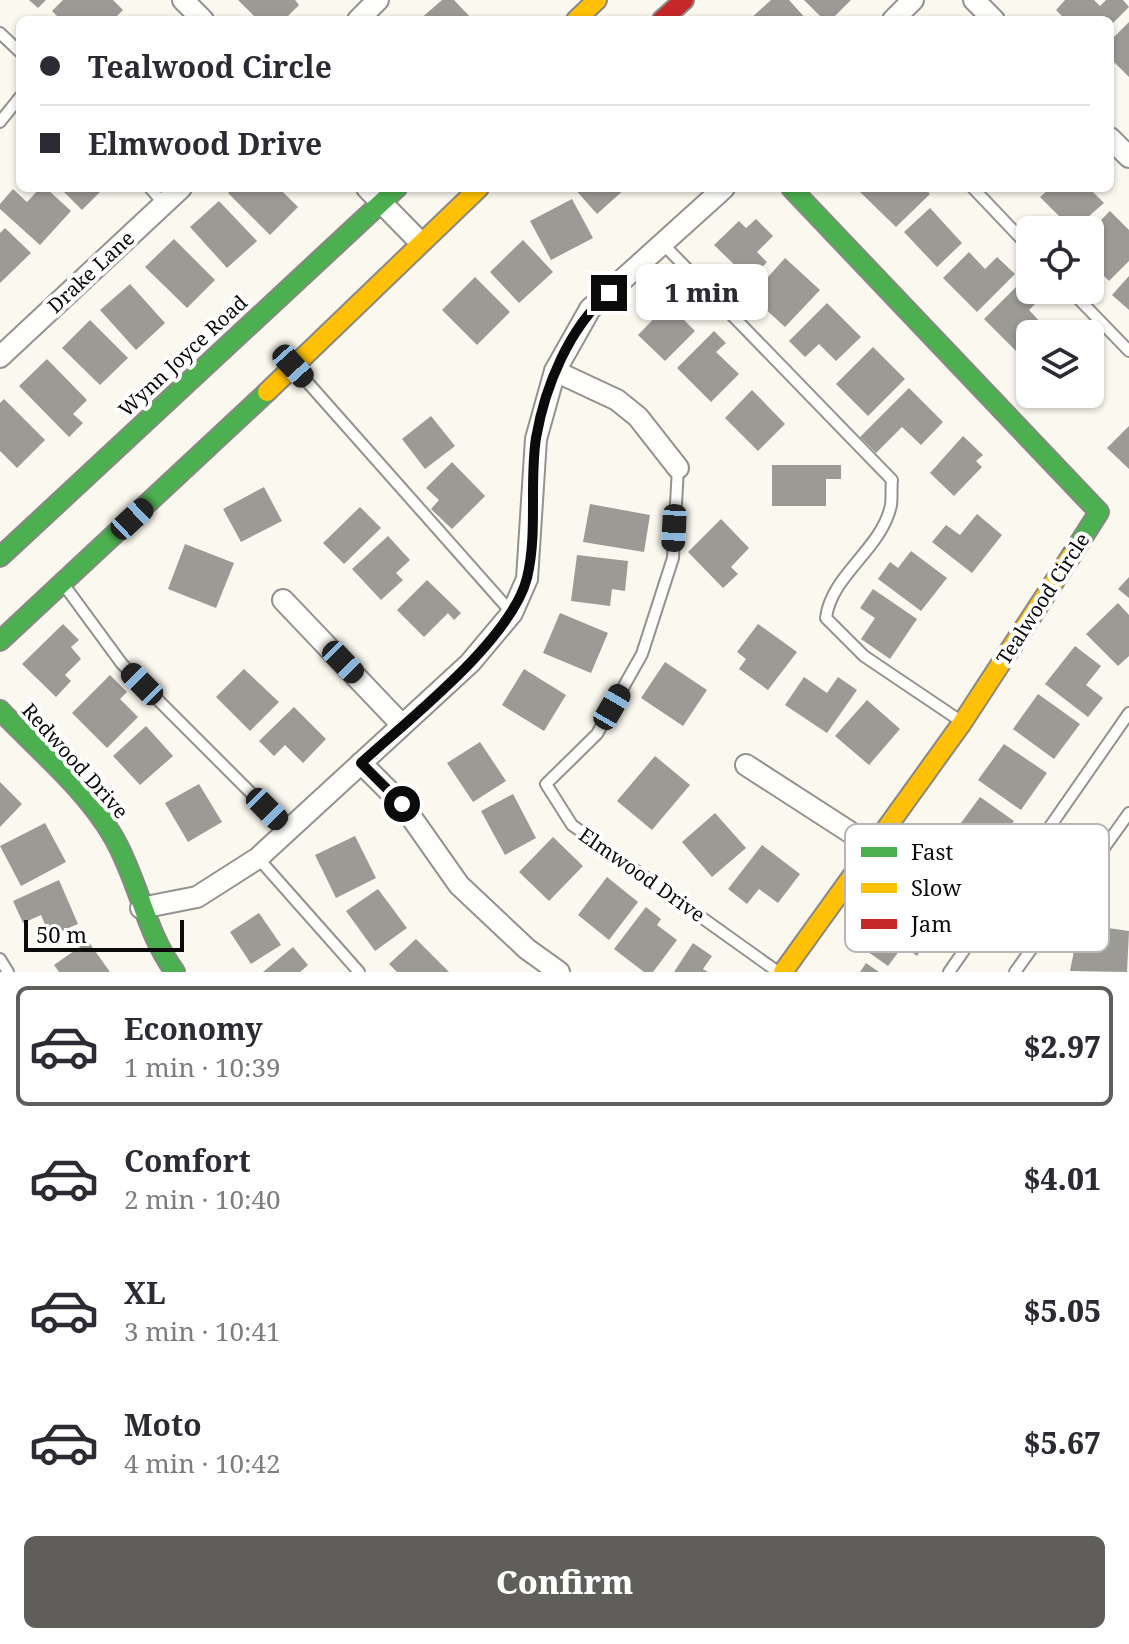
<!DOCTYPE html>
<meta charset="utf-8">
<style>
:root{--surface:#fff;--page:#f2f2f3;--text:#2b2b33;--muted:#7c7c81;--line:#e1e1e2;--accent:#5f5e5b}
body{margin:0;font-family:"Noto Serif",serif;background:var(--page);color:var(--text);height:100vh;display:flex;flex-direction:column;font-size:30px;white-space:nowrap}
*{box-sizing:border-box;margin:0}
p{font-size:26px;color:var(--muted)}
.icon{flex:none;width:44px;height:44px;fill:none;stroke:currentColor;stroke-width:2;stroke-linecap:round;stroke-linejoin:round}
.map{position:relative;height:972px;overflow:hidden}
.details{display:flex;flex-direction:column;background:var(--surface);flex:1}
.details>*{flex:none}
.hud{position:absolute;left:16px;top:16px;width:1098px;height:176px;border-radius:12px;box-shadow:0 2px 6px #0004;display:grid;align-content:center;height:176px;padding:0 24px;background:var(--surface)}
.fabs{position:absolute;left:1016px;top:216px;display:grid;gap:16px}
.fabs a{display:grid;place-items:center;width:88px;height:88px;border-radius:12px;background:var(--surface);box-shadow:0 2px 6px #0004;font-size:40px}
.scale{position:absolute;left:24px;bottom:20px;width:160px;box-sizing:border-box;padding-left:8px;border:4px solid #0b0b0b;border-top:0;font-size:22px;line-height:28px;white-space:nowrap;color:#0b0b0b;-webkit-text-stroke:6px #fff;paint-order:stroke}
.end{position:absolute;width:36px;height:36px;margin:-18px;border:10px solid #0b0b0b;background:#fff;box-shadow:0 0 0 4px #fff}
.from{border-radius:50%}
.bubble{position:absolute;height:56px;border-radius:12px;background:var(--surface);box-shadow:0 2px 6px #0004;font-size:26px;font-weight:800;line-height:56px;text-align:center}
.car{position:absolute;width:24px;height:48px;margin:-24px -12px;border-radius:10px;box-shadow:0 0 6px 2px #0007;background:linear-gradient(#222 24%,#8ab4d8 0 40%,#222 0 76%,#8ab4d8 0 86%,#222 0)}
.hud b{display:flex;align-items:center;gap:28px;height:76px;font-size:30px}
.hud b+b{border-top:2px solid var(--line)}
.hud i{width:20px;height:20px;background:var(--text)}
ul{padding:14px 0 0;list-style:none}
li{display:flex;align-items:center;gap:24px;height:120px;margin:0 16px 12px;padding:0 8px;border:4px solid transparent;border-radius:12px}
li div{flex:1}
li b{display:block;font-size:30px}
li em{font-style:normal;font-weight:800}
li.on{border-color:var(--accent)}
li>.icon{width:72px;height:72px;stroke-width:1.5}
.cta{display:flex;gap:16px;margin-top:auto;padding:16px 24px}
.cta a{flex:1;height:92px;border-radius:12px;background:var(--accent);color:#fff;font-size:32px;font-weight:800;line-height:92px;text-align:center}
.map>svg:first-child{display:block}
.building{fill:#9c9a95}
.lines{fill:none;stroke-linecap:round;stroke-linejoin:round}
.lane-casing{stroke:#93928e;stroke-width:14}
.street-casing{stroke:#93928e;stroke-width:24}
.fast-casing{stroke:#898884;stroke-width:22}
.slow-casing{stroke:#898884;stroke-width:22}
.jam-casing{stroke:#898884;stroke-width:22}
.lane{stroke:#fefefd;stroke-width:10}
.street{stroke:#fefefd;stroke-width:20}
.fast{stroke:#4caf50;stroke-width:18}
.slow{stroke:#ffc107;stroke-width:18}
.jam{stroke:#c62828;stroke-width:18}
.route{stroke:#0b0b0b;stroke-width:10}
.labels{text-anchor:middle;stroke-width:8;stroke-linejoin:round;paint-order:stroke}
.street-label{font-size:20px;fill:#0b0b0b;stroke:#fff}
.key{fill:#fff;stroke:#b6b6b6;stroke-width:2}
.key-label{font-size:22px;fill:#0b0b0b}
</style>
<div class="map">
<svg width="1129" height="972" viewBox="0 0 1129 972">
<rect width="100%" height="100%" fill="#faf8ef"/>
<g class="building">
<path d="M29,0H46L38,8Z"/>
<path d="M63,0H113L123,10L113,20H61L52,11Z"/>
<path d="M238,0H295L299,5L284,20H258Z"/>
<path d="M442,0H454L473,20H419Z"/>
<path d="M771,0H789L807,20H749Z"/>
<path d="M804,0H851L831,20H824Z"/>
<path d="M1065,0H1094L1100,6L1106,0H1123L1129,7L1110,26V20H1066L1056,10Z"/>
<path d="M1129,22V77L1110,58V41Z"/>
<path d="M40,188H46L71,211L40,245L0,209V204L13,189L27,202Z"/>
<path d="M60,188H104L82,210Z"/>
<path d="M233,188H279L298,207L270,235L228,193Z"/>
<path d="M574,188H626L597,214Z"/>
<path d="M864,188H925L930,194L896,227L860,192Z"/>
<path d="M1050,188H1089L1104,203L1073,230L1040,197Z"/>
<path d="M572,199L593,238L551,260L530,221Z"/>
<path d="M219,201L257,241L227,268L190,227Z"/>
<path d="M930,208L962,243L937,267L904,232Z"/>
<path d="M1110,211L1129,230V261L1109,281L1090,262V231Z"/>
<path d="M756,219L773,236L757,252L767,262L750,280L714,245L739,221L746,228Z"/>
<path d="M5,228L31,253L0,283V233Z"/>
<path d="M174,239L215,280L187,308L145,267Z"/>
<path d="M523,240L553,272L519,303L490,272Z"/>
<path d="M969,252L985,269L997,257L1015,274L977,312L943,278Z"/>
<path d="M785,258L820,290L785,327L751,296Z"/>
<path d="M1129,276V310L1112,295Z"/>
<path d="M475,277L510,312L477,345L442,310Z"/>
<path d="M1022,281L1040,299L1029,310L1045,327L1039,334H1030V343L1019,354L984,319Z"/>
<path d="M130,284L165,323L136,350L100,310Z"/>
<path d="M827,303L861,337L836,361L819,344L805,357L789,341Z"/>
<path d="M668,304L695,331L665,361L638,335Z"/>
<path d="M90,320L128,358L100,385L62,348Z"/>
<path d="M1063,325L1072,334H1055Z"/>
<path d="M714,331L726,343L716,352L739,374L711,402L677,368Z"/>
<path d="M873,347L905,379L868,416L836,384Z"/>
<path d="M47,359L87,400L73,414L83,423L69,437L19,386Z"/>
<path d="M909,388L943,422L921,445L902,427L876,453L860,437Z"/>
<path d="M752,390L785,424L758,451L725,418Z"/>
<path d="M4,399L45,440L17,468L0,451V403Z"/>
<path d="M431,416L455,446L425,469L402,439Z"/>
<path d="M1129,426V469L1107,448Z"/>
<path d="M963,436L983,455L976,461L982,467L954,496L930,473Z"/>
<path d="M452,462L485,496L452,529L431,509L439,500L426,488Z"/>
<path d="M772,465H841V479H826V506H772Z"/>
<path d="M264,487L282,521L241,542L223,509Z"/>
<path d="M590,504L650,515L644,552L583,542Z"/>
<path d="M360,507L381,528L344,564L323,543Z"/>
<path d="M977,514L1002,535L972,573L932,542L946,525L960,535Z"/>
<path d="M721,519L749,548L731,567L738,574L723,588L688,552Z"/>
<path d="M388,536L410,560L396,573L403,580L381,600L352,569Z"/>
<path d="M185,544L234,563L216,608L168,589Z"/>
<path d="M911,551L947,578L921,611L878,579L890,562L898,568Z"/>
<path d="M577,555L628,561L625,591L612,589L610,606L571,601Z"/>
<path d="M1129,577V598L1118,589Z"/>
<path d="M427,580L461,613L454,620L448,613L424,637L397,610Z"/>
<path d="M873,589L917,619L890,659L861,639L875,618L860,608Z"/>
<path d="M1118,603L1129,615V656L1118,666L1086,634Z"/>
<path d="M560,613L608,633L591,673L543,653Z"/>
<path d="M63,624L79,640L71,647L81,659L65,675L71,681L56,697L22,664Z"/>
<path d="M758,624L797,652L768,690L739,669L746,659L737,652Z"/>
<path d="M1075,646L1101,666L1086,685L1103,698L1088,717L1045,684Z"/>
<path d="M665,662L707,690L683,726L641,698Z"/>
<path d="M244,669L279,702L250,731L216,697Z"/>
<path d="M524,669L566,695L544,731L502,705Z"/>
<path d="M110,675L127,692L120,699L138,717L107,748L72,713Z"/>
<path d="M804,677L827,693L838,677L857,690L827,733L785,705Z"/>
<path d="M1038,694L1080,724L1054,759L1013,729Z"/>
<path d="M867,700L900,729L869,765L835,736Z"/>
<path d="M294,707L326,739L303,763L285,745L274,756L259,741Z"/>
<path d="M146,726L173,756L140,785L113,756Z"/>
<path d="M480,742L506,781L473,802L447,763Z"/>
<path d="M1004,744L1047,773L1021,810L978,780Z"/>
<path d="M655,756L690,785L652,830L617,801Z"/>
<path d="M0,782L22,804L0,827Z"/>
<path d="M199,784L222,822L188,842L165,803Z"/>
<path d="M513,794L536,838L505,855L481,811Z"/>
<path d="M980,797L1014,821L991,852L958,827Z"/>
<path d="M715,813L746,848L712,877L682,842Z"/>
<path d="M45,823L66,862L21,886L0,846Z"/>
<path d="M355,836L376,878L336,898L315,855Z"/>
<path d="M553,837L583,866L549,901L519,872Z"/>
<path d="M762,845L800,874L778,903L759,889L747,904L728,889Z"/>
<path d="M607,877L638,902L609,940L578,915Z"/>
<path d="M59,880L78,924L50,936L41,915L23,923L13,901Z"/>
<path d="M378,889L407,928L375,951L346,911Z"/>
<path d="M646,907L661,919L657,925L677,940L653,972H644L614,949Z"/>
<path d="M890,908L930,937L917,956L903,946L888,966L861,947Z"/>
<path d="M259,913L281,945L251,964L230,932Z"/>
<path d="M1108,928L1129,931L1127,972L1070,971L1074,951L1082,952L1086,932L1106,935Z"/>
<path d="M416,939L449,972H397L389,964Z"/>
<path d="M88,941L110,972H59L54,965Z"/>
<path d="M693,943L712,956L703,969L708,972H674Z"/>
<path d="M293,947L308,965L300,972H263Z"/>
<path d="M866,963L879,972H860Z"/>
</g>
<g class="lines">
<g class="lane-casing">
<g id="lane">
<path d="M0,33L20,52"/>
<path d="M0,122L20,97"/>
<path d="M150,188L164,204"/>
<path d="M973,188L1030,248"/>
<path d="M663,244L892,480C891,488 892,498 891,505C882,549 831,575 826,618L864,656L962,722"/>
<path d="M1070,290L1129,351"/>
<path d="M294,367L512,613"/>
<path d="M678,468L673,558L642,654L597,734L546,784L572,825L778,972"/>
<path d="M64,585L122,664L288,830"/>
<path d="M258,858L359,972"/>
<path d="M0,959L8,972"/>
<path d="M949,972L1129,713"/>
<path d="M1015,972L1129,813"/>
</g>
</g>
<g class="street-casing">
<g id="street">
<path d="M183,0L203,20"/>
<path d="M974,0L994,20"/>
<path d="M358,20L378,0"/>
<path d="M893,20L913,0"/>
<path d="M1110,138L1129,157"/>
<path d="M367,188L420,242"/>
<path d="M0,357L181,188"/>
<path d="M555,371L617,400L638,417L678,468"/>
<path d="M283,600L402,725"/>
<path d="M361,763L402,804L459,885L527,949L559,972"/>
<path d="M746,765L873,847"/>
<path d="M141,908L197,897L258,858L470,663L512,613L527,579L536,439L555,371L590,309L724,188"/>
</g>
</g>
<g class="fast-casing">
<g id="fast">
<path d="M791,188L1099,512L1071,556"/>
<path d="M0,557L397,188"/>
<path d="M0,641L267,392"/>
<path d="M0,710C39,751 86,789 114,838C139,882 145,931 175,972"/>
</g>
</g>
<g class="slow-casing">
<g id="slow">
<path d="M576,20L597,0"/>
<path d="M267,392L479,188"/>
<path d="M783,972L962,723L1071,556"/>
</g>
</g>
<g class="jam-casing">
<path id="jam" d="M662,20L684,0"/>
</g>
<use href="#lane" class="lane"/>
<use href="#street" class="street"/>
<use href="#fast" class="fast"/>
<use href="#slow" class="slow"/>
<use href="#jam" class="jam"/>
</g>
<g class="lines">
<path class="route" d="M402,804L361,763C409,719 511,640 527,578C538,532 529,484 536,438C545,386 569,328 609,293"/>
</g>
<g class="labels">
<g class="street-label">
<text transform="translate(91 272) rotate(-43)" y="7">Drake Lane</text>
<text transform="translate(183 356) rotate(-43)" y="7">Wynn Joyce Road</text>
<text transform="translate(1043 599) rotate(-57)" y="7">Tealwood Circle</text>
<text transform="translate(75 761) rotate(48)" y="7">Redwood Drive</text>
<text transform="translate(642 875) rotate(35)" y="7">Elmwood Drive</text>
</g>
</g>
<rect x="845" y="824" width="264" height="128" rx="12" class="key"/>
<rect x="861" y="847" width="36" height="10" fill="#4caf50"/>
<rect x="861" y="883" width="36" height="10" fill="#ffc107"/>
<rect x="861" y="919" width="36" height="10" fill="#c62828"/>
<g class="key-label">
<text x="911" y="860">Fast</text>
<text x="911" y="896">Slow</text>
<text x="911" y="932">Jam</text>
</g>
</svg>
<div class="fabs">
<a><svg class="icon" aria-label="locate" viewBox="0 0 24 24"><circle cx="12" cy="12" r="6"/><path d="M12 2v4M12 18v4M2 12h4M18 12h4"/></svg></a>
<a><svg class="icon" aria-label="layers" viewBox="0 0 24 24"><path d="M12 4l9 5-9 5-9-5zM3 14l9 5 9-5"/></svg></a>
</div>
<div class="scale">50 m</div>
<i class="end from" style="left:402px;top:804px"></i>
<i class="end" style="left:609px;top:293px"></i>
<div class="bubble" style="left:636px;top:264px;width:132px">1 min</div>
<i class="car" style="left:293px;top:366px;rotate:138deg"></i>
<i class="car" style="left:132px;top:519px;rotate:47deg"></i>
<i class="car" style="left:674px;top:528px;rotate:183deg"></i>
<i class="car" style="left:343px;top:662px;rotate:136deg"></i>
<i class="car" style="left:142px;top:684px;rotate:315deg"></i>
<i class="car" style="left:612px;top:707px;rotate:30deg"></i>
<i class="car" style="left:267px;top:809px;rotate:135deg"></i>
<div class="hud">
<b><i class="from"></i>Tealwood Circle</b>
<b><i></i>Elmwood Drive</b>
</div>
</div>
<section class="details">
<ul>
<li class="on"><svg class="icon" aria-label="car" viewBox="0 0 24 24"><path d="M5 17H2v-5l4-1 3-4h7l3 4 3 1v5h-3M9 17h6M6 11h13"/><circle cx="7" cy="17" r="2"/><circle cx="17" cy="17" r="2"/></svg><div><b>Economy</b><p>1 min · 10:39</p></div><em>$2.97</em></li>
<li><svg class="icon" aria-label="car" viewBox="0 0 24 24"><path d="M5 17H2v-5l4-1 3-4h7l3 4 3 1v5h-3M9 17h6M6 11h13"/><circle cx="7" cy="17" r="2"/><circle cx="17" cy="17" r="2"/></svg><div><b>Comfort</b><p>2 min · 10:40</p></div><em>$4.01</em></li>
<li><svg class="icon" aria-label="car" viewBox="0 0 24 24"><path d="M5 17H2v-5l4-1 3-4h7l3 4 3 1v5h-3M9 17h6M6 11h13"/><circle cx="7" cy="17" r="2"/><circle cx="17" cy="17" r="2"/></svg><div><b>XL</b><p>3 min · 10:41</p></div><em>$5.05</em></li>
<li><svg class="icon" aria-label="car" viewBox="0 0 24 24"><path d="M5 17H2v-5l4-1 3-4h7l3 4 3 1v5h-3M9 17h6M6 11h13"/><circle cx="7" cy="17" r="2"/><circle cx="17" cy="17" r="2"/></svg><div><b>Moto</b><p>4 min · 10:42</p></div><em>$5.67</em></li>
</ul>
<div class="cta"><a>Confirm</a></div>
</section>
